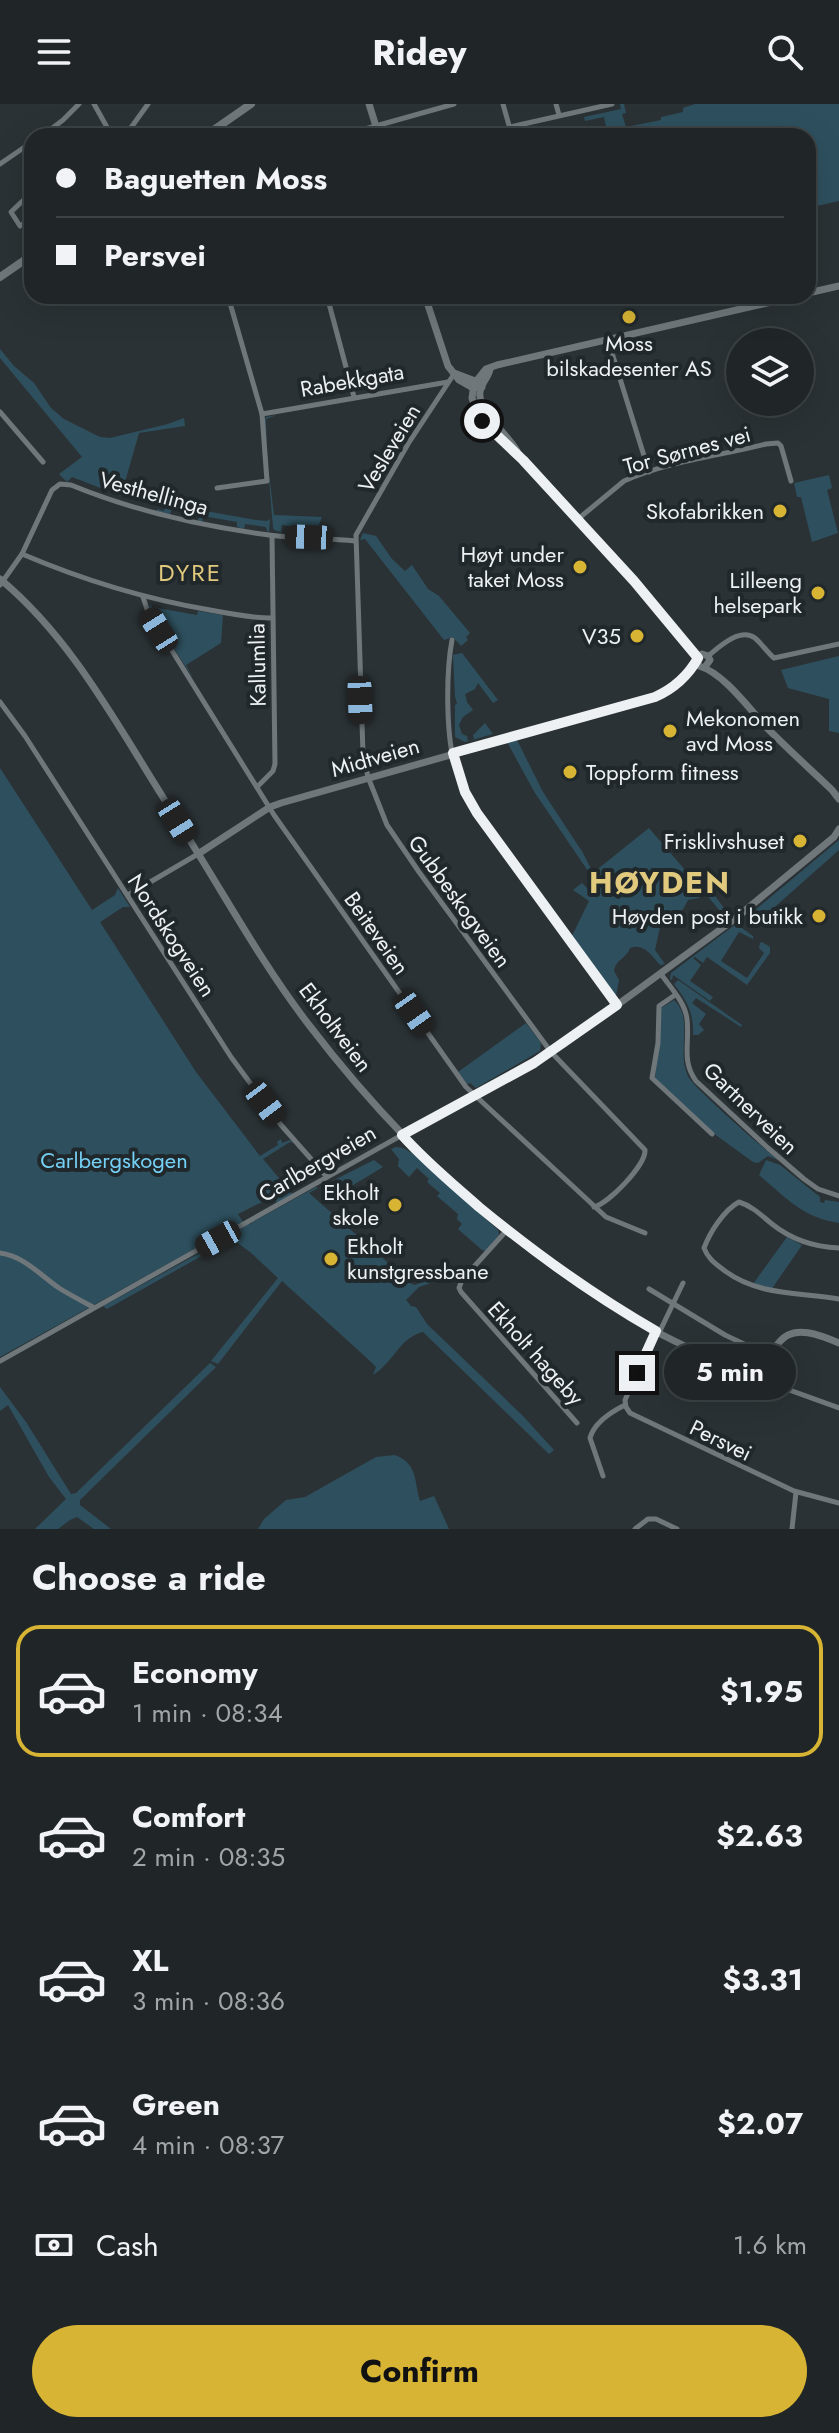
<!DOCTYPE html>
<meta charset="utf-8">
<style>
:root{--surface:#202628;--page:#282e30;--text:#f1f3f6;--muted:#a2a5a8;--line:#3d4345;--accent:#d7b434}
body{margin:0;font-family:Jost,sans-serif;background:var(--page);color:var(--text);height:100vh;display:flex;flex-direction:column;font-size:30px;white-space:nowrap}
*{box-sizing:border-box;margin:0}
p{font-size:26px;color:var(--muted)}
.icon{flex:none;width:44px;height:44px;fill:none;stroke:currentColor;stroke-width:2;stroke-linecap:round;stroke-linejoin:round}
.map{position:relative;height:1425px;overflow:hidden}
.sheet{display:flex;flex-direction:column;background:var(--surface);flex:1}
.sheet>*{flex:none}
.guide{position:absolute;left:24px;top:24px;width:792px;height:176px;border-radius:24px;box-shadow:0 8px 32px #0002,0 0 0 2px var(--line);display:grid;align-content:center;height:176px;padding:0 32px;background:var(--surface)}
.fabs{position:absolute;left:726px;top:224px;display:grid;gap:16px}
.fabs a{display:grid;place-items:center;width:88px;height:88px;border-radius:50%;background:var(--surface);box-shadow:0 8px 32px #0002,0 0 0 2px var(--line);font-size:40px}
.end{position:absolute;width:36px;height:36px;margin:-18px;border:10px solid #edf1f3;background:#111;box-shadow:0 0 0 4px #111}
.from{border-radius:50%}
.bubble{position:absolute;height:56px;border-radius:28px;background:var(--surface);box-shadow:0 8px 32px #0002,0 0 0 2px var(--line);font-size:26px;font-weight:700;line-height:56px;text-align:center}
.car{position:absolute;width:24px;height:48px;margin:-24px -12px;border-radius:10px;box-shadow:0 0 6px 2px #0007;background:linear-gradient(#222 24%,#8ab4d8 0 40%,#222 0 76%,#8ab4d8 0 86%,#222 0)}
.guide b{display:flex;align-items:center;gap:28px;height:76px;font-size:30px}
.guide b+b{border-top:2px solid var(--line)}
.guide i{width:20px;height:20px;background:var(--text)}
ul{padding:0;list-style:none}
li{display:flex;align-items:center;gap:24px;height:132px;margin:0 16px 12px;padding:0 16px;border:4px solid transparent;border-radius:24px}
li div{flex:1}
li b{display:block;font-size:30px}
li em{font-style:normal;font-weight:700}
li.on{border-color:var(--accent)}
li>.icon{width:72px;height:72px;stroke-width:1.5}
h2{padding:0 32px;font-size:36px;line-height:96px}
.pay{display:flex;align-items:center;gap:20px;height:88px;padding:0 32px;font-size:30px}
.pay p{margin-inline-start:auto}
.action{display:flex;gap:16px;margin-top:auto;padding:16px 32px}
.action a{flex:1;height:92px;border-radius:48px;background:var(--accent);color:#111;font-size:32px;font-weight:700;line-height:92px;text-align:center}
header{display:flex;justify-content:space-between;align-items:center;height:104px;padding:0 32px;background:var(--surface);font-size:36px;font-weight:700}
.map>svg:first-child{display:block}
.green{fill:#2e505e}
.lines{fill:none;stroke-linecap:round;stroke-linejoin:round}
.minor{stroke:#6f777b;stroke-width:5}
.tertiary{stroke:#6f777b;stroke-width:7}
.secondary{stroke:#6f777b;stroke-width:8}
.route{stroke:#edf1f3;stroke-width:10}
.poi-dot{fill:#d7b434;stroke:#21282b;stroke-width:3}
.labels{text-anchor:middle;stroke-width:8;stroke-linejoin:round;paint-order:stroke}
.poi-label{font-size:22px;fill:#edf1f3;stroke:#21282b;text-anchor:end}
.street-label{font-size:22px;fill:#edf1f3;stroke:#21282b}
.park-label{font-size:22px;fill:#75d0f5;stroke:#21282b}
.neighbourhood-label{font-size:24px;letter-spacing:2px;fill:#e1ca7d;stroke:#21282b}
.district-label{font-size:30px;font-weight:bold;letter-spacing:2px;fill:#e1ca7d;stroke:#21282b}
</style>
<header><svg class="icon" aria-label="menu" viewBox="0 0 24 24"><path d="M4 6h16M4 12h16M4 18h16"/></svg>Ridey<svg class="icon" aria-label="search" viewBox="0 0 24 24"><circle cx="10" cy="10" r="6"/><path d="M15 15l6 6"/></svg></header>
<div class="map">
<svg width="839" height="1425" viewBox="0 0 839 1425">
<rect width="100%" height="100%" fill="#2b3235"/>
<g class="green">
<path d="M620,0H624L626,9L622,10L626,23L661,16V13L683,8V4L695,0H839V97L808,104V32H608L604,13L585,17L584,13L621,5Z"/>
<path d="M0,245L14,262L34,279L51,304L64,315L100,333L110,334L168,320L184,314L185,322L139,329L121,392L72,373L67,378L59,370L82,353L0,254Z"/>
<path d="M277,311L266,315L267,354L274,411L322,413L317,426L313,431L306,430V424L282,421L281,428L274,426L273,423L264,317L266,313Z"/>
<path d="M829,371L832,384L827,386L838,429L812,438L801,393H797L794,379Z"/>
<path d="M166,400L256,416L267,417L270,415L269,428L267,427L266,423L245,420L244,425L237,423V418L203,412L202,418L198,417L199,411L172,405L170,410L157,407V405L164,407Z"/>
<path d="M363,429L376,432L392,455L405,467L412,461L428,485L439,492L470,529L466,533L468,536L461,542L453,533L444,536L365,435L360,436Z"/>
<path d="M151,500L152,503L197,511L198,507L223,511L221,539L186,561L194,576L153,511L149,504Z"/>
<path d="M462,549L498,596L493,599L478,579L475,585L465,590L467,598L473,606L463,613L459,621L462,630L467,632L468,637L474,635L473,631L485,619L493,630L465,638L455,633V601L457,600L455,592L453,551Z"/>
<path d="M839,552V629L829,627V595L788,584L781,566Z"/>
<path d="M517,636L543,688L583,749L591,765L590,770L535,689L507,638Z"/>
<path d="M0,664L92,806L115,791L118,784L130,803H123L100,818L196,968L260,1052L278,1041L277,1038L281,1035L282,1039L290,1036L293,1039L290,1038L263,1055L294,1092L277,1099L272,1093L238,1110L243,1118L0,1253Z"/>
<path d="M649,724L703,787L709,784L724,804L720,807L705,789L699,794L688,796L681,809L660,823L655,846L665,860L660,861C651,851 644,839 630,844C626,855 616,855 614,867L619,876L616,892L606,882L547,801L548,799L572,832L589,797L573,786L582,779L590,787L594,768Z"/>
<path d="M839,736V746L759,817L749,818V811Z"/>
<path d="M736,820L753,832V835L739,828L721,857L747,874L764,849L759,844L760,839L762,838L770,843V849L747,881L707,853L703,859L695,853L693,854L701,861L690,877L713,893L710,897L673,871L672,876L670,875L671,869Z"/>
<path d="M678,876L742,921L741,923L696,894L692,899L706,910L699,920L704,926L698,931H693C694,909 687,897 674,880Z"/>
<path d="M674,896C695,916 675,949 689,974C695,982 704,990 711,997C732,1017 755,1037 778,1056L768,1052L758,1059L753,1058L713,1029L655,974L661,904Z"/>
<path d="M526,919L541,939L540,947L476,984L470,979L467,980L458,968Z"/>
<path d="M396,1043L403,1044L412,1049L498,1126L499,1131L486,1147L482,1146L458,1125L462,1120L457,1115L458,1110L437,1092L440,1089L427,1078L429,1075L417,1064L409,1073L398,1062L399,1055L391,1045Z"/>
<path d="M374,1056L383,1063L335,1092L324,1081Z"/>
<path d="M766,1056L780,1061L820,1093V1098L824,1099L825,1096L839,1098V1119C803,1114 785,1093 759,1071Z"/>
<path d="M316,1083L318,1084L309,1089L412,1180L415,1181L424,1177L421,1174L428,1167L436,1166L443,1175L419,1183L406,1196L411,1202L416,1203L427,1220L523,1312L554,1346L549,1350L423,1228C399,1234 395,1257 373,1271L376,1263L369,1256L282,1177L218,1260L211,1257L278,1174L250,1148L232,1135L107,1205L103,1202L220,1138L249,1119L251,1121V1119Z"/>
<path d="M787,1133L802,1141L771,1186L753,1180Z"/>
<path d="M210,1259L216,1263L80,1396V1401L111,1425H94L77,1413L70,1416L58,1425H35L66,1395L49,1373L8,1301L0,1307V1283L26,1318L71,1390L76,1389Z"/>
<path d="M395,1351C418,1360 414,1377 420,1397L434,1392L449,1425H258L264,1415L286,1396L305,1393L376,1353Z"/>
</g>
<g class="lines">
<g class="minor">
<path d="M94,0L112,32"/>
<path d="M503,0L512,32"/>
<path d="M556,0L559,11"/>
<path d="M510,23L612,0"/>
<path d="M42,32L63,16L79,0"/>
<path d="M125,32L148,0"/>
<path d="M340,32L454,0"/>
<path d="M0,60L32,38"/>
<path d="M32,88L11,108L20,122L32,114"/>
<path d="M327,192L354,293"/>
<path d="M608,236L649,368"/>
<path d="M454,270L408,340L356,431L363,650L368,673L387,721L419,768L551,948L645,1046C646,1061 609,1099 594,1103"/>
<path d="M0,308L43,358"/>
<path d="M262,310L448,278"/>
<path d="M217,384L267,377L262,310L228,192"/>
<path d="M578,415L624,377C668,357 720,352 766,340L778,339L781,342L791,377"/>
<path d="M22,450C83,476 145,495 210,506C231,510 251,514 271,514"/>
<path d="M0,481L22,450L52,386L60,380L71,381C134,407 201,422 269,431C297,435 327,434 355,437"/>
<path d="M143,493L148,508L274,711L466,983L606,1113L645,1129"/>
<path d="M452,536C446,568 446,627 454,658C468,706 501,744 530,783C559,823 587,862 617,901"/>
<path d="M708,552C719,543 740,523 755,534C762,540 767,548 774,554L839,540"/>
<path d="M0,598L25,632L231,953L281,1021L327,1073"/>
<path d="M257,683L273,667L275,660L272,432"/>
<path d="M128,791L198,750"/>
<path d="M661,870C670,883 685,898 687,915C690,938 681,957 696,977L768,1044L804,1075L818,1085L839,1092"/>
<path d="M675,891L659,902L658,939L652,974L712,1030"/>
<path d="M507,1126L462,1176L459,1184L461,1188L577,1319"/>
<path d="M839,1144C813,1143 792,1136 772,1120C761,1111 752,1102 739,1098C724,1106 710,1128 704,1144C708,1155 716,1160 725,1167C759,1192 799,1188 839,1195"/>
<path d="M0,1149C24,1152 40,1171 59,1184C70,1191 82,1197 93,1203"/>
<path d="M649,1185L725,1231L763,1249"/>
<path d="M656,1227L625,1296L626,1303L630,1309L794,1387L839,1399"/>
<path d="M659,1229L683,1179"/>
<path d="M0,1257L402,1031"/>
<path d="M759,1275L839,1304"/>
<path d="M603,1372L590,1334C594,1319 611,1308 625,1301"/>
<path d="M635,1425L648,1415H656L677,1425"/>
<path d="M792,1425L796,1388"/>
</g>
<g class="tertiary">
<path d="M369,0L379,32"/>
<path d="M808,189L839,182"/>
<path d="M425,192L448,262L459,276L473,284L482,283"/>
<path d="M490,265C489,273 481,279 480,288C477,306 508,331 517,347"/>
<path d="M454,269L478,278"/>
<path d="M0,475C60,525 100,591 140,656C163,694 187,731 210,769C241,820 272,873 309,921C403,1044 519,1151 655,1227C688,1245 724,1260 759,1275C780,1228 788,1217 839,1239"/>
<path d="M698,554L634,477L523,356L477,311L472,294L474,280L486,265L497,261L797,192"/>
<path d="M705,563L710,556L708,552L702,550L697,556L699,562C724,569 750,606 768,625C789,646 811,666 832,686L839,695"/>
<path d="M198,750L270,703L281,699L655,593C674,584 687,573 697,556"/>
<path d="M402,1031L564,940L736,814L834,733L839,725"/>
</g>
<g class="secondary">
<path d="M205,32L251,0"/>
<path d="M0,173L32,151"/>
</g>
</g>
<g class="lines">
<path class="route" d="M482,317L523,356L634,477L698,554C688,572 675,584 655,593L453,649L465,688L477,709L617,901L534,959L402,1031C425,1057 453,1080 479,1103C535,1149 593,1191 656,1227L637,1269"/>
</g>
<g class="poi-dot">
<circle cx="629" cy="213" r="8"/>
<circle cx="780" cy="407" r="8"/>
<circle cx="580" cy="463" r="8"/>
<circle cx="818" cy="489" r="8"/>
<circle cx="637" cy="532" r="8"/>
<circle cx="670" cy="627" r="8"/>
<circle cx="570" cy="668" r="8"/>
<circle cx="800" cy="737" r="8"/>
<circle cx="819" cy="812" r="8"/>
<circle cx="395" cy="1101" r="8"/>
<circle cx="331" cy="1155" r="8"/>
</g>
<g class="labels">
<g class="poi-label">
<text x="629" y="247" text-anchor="middle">Moss<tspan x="629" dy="25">bilskadesenter AS</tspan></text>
<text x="764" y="415">Skofabrikken</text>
<text x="564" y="458">Høyt under<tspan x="564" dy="25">taket Moss</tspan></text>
<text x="802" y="484">Lilleeng<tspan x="802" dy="25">helsepark</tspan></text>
<text x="621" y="540">V35</text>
<text x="686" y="622" text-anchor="start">Mekonomen<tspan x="686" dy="25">avd Moss</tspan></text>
<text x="586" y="676" text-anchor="start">Toppform fitness</text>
<text x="784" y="745">Frisklivshuset</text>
<text x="803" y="820">Høyden post i butikk</text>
<text x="379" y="1096">Ekholt<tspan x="379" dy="25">skole</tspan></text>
<text x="347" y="1150" text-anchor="start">Ekholt<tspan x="347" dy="25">kunstgressbane</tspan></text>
</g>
<g class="street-label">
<text transform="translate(352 276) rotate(-10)" y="8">Rabekkgata</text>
<text transform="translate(389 344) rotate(-59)" y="8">Vesleveien</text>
<text transform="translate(687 346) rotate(-15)" y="8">Tor Sørnes vei</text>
<text transform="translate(154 389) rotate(15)" y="8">Vesthellinga</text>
<text transform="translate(257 561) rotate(-91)" y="8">Kallumlia</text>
<text transform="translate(375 653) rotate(-16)" y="8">Midtveien</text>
<text transform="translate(460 797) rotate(54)" y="8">Gubbeskogveien</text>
<text transform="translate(377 829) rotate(55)" y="8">Beiteveien</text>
<text transform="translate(172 831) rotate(57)" y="8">Nordskogveien</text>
<text transform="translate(336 923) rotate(53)" y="8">Ekholtveien</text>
<text transform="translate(751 1004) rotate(44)" y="8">Gartnerveien</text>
<text transform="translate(317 1059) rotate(-30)" y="8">Carlbergveien</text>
<text transform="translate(536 1249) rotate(48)" y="8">Ekholt hageby</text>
<text transform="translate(721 1336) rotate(26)" y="8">Persvei</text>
</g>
<g class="park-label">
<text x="114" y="1064">Carlbergskogen</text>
</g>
<g class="neighbourhood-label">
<text x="190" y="477">DYRE</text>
</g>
<g class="district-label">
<text x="660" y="789">HØYDEN</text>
</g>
</g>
</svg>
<div class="fabs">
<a><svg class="icon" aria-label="layers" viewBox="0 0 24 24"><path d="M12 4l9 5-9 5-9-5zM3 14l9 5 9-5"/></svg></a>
</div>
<i class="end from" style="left:482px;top:317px"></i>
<i class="end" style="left:637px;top:1269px"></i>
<div class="bubble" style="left:664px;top:1240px;width:132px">5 min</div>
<i class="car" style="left:309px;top:433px;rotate:272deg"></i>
<i class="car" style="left:159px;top:526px;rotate:328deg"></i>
<i class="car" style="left:360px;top:596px;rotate:178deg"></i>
<i class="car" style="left:177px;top:717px;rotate:148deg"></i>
<i class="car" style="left:414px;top:909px;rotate:145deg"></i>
<i class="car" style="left:265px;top:999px;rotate:143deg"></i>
<i class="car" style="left:218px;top:1135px;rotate:241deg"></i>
<div class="guide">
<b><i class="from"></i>Baguetten Moss</b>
<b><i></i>Persvei</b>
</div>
</div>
<section class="sheet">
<h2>Choose a ride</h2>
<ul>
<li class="on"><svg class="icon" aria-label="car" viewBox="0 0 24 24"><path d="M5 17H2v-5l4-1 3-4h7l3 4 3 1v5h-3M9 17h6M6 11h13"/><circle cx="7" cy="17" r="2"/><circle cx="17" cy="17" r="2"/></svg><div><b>Economy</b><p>1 min · 08:34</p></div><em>$1.95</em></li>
<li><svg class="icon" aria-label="car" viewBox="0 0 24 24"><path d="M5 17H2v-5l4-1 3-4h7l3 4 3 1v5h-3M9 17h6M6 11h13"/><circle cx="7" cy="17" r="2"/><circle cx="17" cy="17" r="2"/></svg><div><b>Comfort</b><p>2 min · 08:35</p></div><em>$2.63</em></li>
<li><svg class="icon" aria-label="car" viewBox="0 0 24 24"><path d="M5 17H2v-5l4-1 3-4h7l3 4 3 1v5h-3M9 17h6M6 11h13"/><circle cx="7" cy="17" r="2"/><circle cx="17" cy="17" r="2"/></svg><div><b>XL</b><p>3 min · 08:36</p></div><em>$3.31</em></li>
<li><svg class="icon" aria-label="car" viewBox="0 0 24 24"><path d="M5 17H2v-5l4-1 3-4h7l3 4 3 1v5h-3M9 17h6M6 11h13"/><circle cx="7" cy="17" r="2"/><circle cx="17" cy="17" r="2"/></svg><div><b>Green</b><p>4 min · 08:37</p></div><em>$2.07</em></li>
</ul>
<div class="pay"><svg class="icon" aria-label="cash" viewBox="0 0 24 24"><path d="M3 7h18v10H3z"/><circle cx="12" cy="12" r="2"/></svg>Cash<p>1.6 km</p></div>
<div class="action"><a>Confirm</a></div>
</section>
